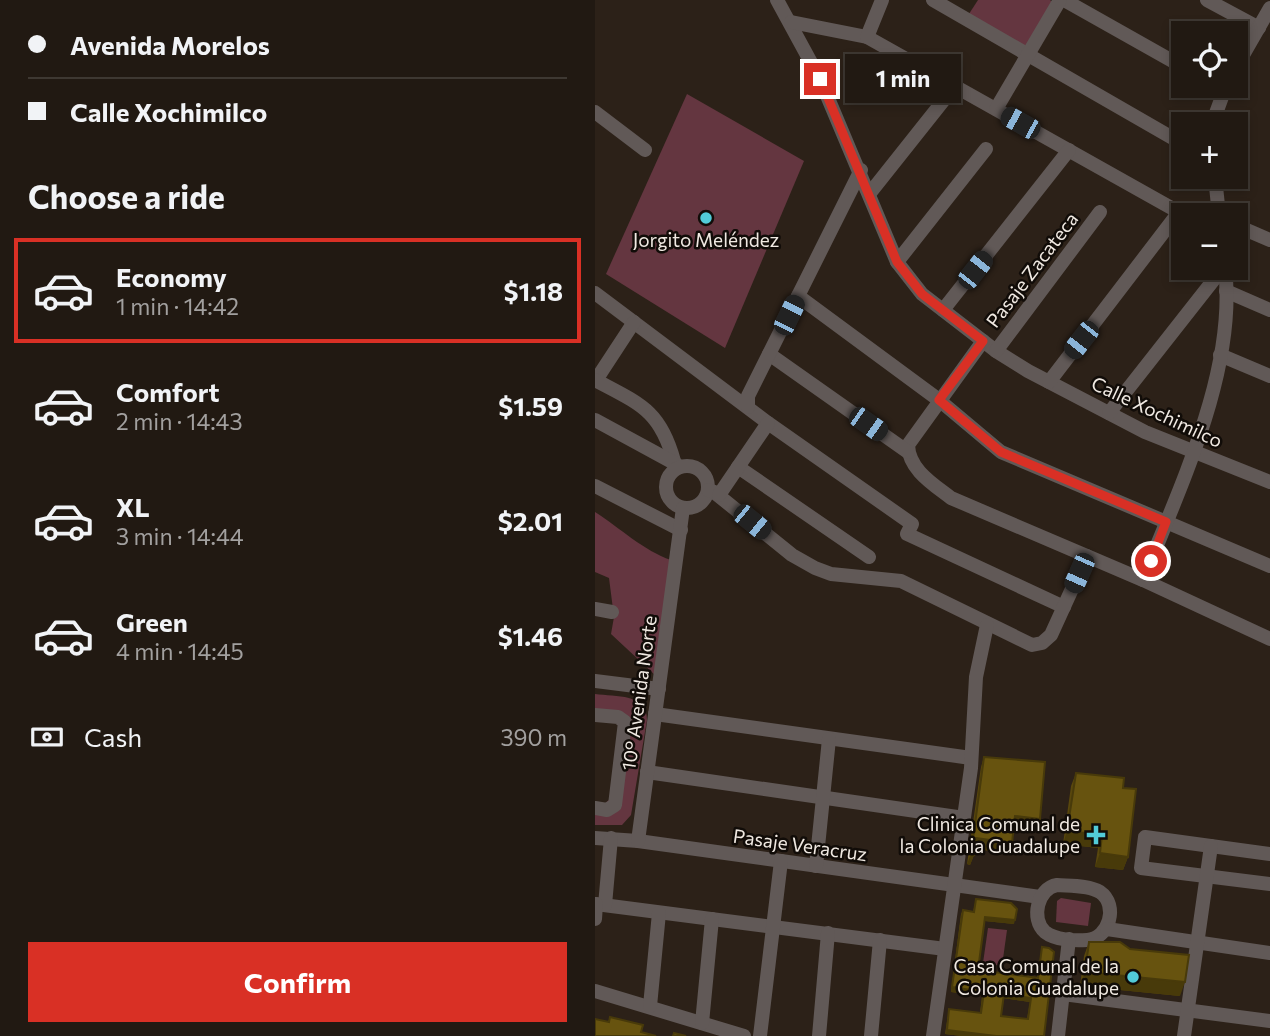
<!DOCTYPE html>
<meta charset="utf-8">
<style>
:root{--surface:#211912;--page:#29221b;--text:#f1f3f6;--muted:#a2a09f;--line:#3e3832;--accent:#d93025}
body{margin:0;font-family:Commissioner,sans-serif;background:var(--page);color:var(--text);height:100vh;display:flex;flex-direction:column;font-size:26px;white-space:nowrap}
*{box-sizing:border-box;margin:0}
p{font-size:23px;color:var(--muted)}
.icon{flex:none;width:38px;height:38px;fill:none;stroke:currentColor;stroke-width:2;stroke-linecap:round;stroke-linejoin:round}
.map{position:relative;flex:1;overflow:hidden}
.side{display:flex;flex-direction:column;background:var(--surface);width:595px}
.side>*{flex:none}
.banner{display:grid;align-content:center;height:154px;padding:0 28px;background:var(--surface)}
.controls{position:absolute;left:576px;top:21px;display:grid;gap:14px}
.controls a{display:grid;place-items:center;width:77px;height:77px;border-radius:0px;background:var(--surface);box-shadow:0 4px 10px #0003,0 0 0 2px var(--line);font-size:35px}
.end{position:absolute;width:32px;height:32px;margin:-16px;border:9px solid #d93025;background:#fff;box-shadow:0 0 0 4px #fff}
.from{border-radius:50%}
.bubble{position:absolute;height:49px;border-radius:0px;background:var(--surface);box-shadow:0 4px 10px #0003,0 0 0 2px var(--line);font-size:23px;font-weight:700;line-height:49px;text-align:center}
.car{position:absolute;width:21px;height:42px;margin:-21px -10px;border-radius:9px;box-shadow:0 0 5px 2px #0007;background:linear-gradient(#222 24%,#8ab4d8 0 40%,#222 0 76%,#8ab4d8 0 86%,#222 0)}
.banner b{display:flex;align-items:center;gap:24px;height:66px;font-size:26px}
.banner b+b{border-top:2px solid var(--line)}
.banner i{width:18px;height:18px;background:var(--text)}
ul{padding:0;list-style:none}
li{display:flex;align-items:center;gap:21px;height:105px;margin:0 14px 10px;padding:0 14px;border:4px solid transparent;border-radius:0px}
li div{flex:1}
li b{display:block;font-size:26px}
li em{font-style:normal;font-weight:700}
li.current{border-color:var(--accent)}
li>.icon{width:63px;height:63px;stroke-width:1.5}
h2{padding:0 28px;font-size:32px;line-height:84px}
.pay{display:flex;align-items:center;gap:18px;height:77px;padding:0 28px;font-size:26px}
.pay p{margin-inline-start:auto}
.action{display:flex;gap:14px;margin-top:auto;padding:14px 28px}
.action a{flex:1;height:80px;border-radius:0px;background:var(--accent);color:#fff;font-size:28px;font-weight:700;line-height:80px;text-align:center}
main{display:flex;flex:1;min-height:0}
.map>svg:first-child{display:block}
.green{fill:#643640}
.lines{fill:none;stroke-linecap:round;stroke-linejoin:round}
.minor{stroke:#615957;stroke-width:14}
.wall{fill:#59470d;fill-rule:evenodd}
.shaded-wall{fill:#483a0a}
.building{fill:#67530f;stroke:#483a0a;stroke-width:2;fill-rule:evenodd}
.route{stroke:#d93025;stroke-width:9}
.poi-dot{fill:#52cbd8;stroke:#110c08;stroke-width:2.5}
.labels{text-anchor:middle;stroke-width:5;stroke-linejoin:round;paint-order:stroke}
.poi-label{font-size:19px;fill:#f0e9e2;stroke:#110c08;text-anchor:end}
.street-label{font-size:19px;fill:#f0e9e2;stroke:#110c08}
</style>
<main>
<section class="side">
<div class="banner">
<b><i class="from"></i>Avenida Morelos</b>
<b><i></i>Calle Xochimilco</b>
</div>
<h2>Choose a ride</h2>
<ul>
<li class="current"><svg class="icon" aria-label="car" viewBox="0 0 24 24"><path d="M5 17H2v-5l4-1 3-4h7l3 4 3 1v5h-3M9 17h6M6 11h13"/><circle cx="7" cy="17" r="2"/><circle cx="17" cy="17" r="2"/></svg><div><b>Economy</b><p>1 min · 14:42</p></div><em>$1.18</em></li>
<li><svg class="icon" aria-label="car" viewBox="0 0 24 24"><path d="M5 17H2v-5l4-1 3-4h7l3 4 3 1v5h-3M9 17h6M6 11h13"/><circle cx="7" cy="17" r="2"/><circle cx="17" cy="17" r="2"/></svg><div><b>Comfort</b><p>2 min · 14:43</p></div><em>$1.59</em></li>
<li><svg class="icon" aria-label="car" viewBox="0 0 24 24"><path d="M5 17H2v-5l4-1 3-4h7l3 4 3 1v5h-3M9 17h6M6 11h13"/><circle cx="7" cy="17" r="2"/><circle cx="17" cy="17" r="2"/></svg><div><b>XL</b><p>3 min · 14:44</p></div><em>$2.01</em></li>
<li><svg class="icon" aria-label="car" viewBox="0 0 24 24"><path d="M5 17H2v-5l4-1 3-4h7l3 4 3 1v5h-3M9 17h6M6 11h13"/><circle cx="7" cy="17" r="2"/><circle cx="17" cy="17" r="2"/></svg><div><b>Green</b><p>4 min · 14:45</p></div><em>$1.46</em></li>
</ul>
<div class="pay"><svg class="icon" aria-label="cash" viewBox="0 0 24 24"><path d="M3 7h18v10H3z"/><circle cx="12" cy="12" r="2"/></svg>Cash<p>390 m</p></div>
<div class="action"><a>Confirm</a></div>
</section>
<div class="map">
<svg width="675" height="1036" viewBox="0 0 675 1036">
<rect width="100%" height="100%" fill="#2c2118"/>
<g class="green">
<path d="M383,0H455L460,4L431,52L372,17Z"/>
<path d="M92,94L209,161L130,348L11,274Z"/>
<path d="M0,512C25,528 49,551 76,560L60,675L16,634L19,617L14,578L0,572Z"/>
<path d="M0,694C21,697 52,693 52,720L36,815L27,825H0V806H7L16,798L24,721L0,718Z"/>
<path d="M466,898L496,903L493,926L461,922L462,901Z"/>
<path d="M393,928L412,930L407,966L388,963Z"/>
</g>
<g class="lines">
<g class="minor">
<path d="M182,0L225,79L302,262L327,294L401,351L433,371L550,432L675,482"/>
<path d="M338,0L588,144"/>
<path d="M469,0L588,67"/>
<path d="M612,0L664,28"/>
<path d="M196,22L272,37L589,215"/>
<path d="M272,37L287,0"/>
<path d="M640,69L675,8"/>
<path d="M401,109L465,0"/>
<path d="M0,112L50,150"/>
<path d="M617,124L631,86"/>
<path d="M620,177L624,215"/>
<path d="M275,193L360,86"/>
<path d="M640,225L675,240"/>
<path d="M302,262L391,149"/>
<path d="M631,291L675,310"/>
<path d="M0,293L173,423L317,524L312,534L469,607"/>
<path d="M203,296L344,400L406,452L675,566"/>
<path d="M348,310L474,150"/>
<path d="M388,341L313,445C314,470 338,484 356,498L548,580L675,639"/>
<path d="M401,351L505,212"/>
<path d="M174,354L313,452"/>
<path d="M625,355L675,376"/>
<path d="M5,374L39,322"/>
<path d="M0,380C45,404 65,410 79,461"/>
<path d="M454,382L584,212"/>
<path d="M153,407V396L266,170"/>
<path d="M514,413L628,268"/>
<path d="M0,420L81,464"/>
<circle cx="92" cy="487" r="21"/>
<path d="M143,467L274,557"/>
<path d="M0,486L86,530"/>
<path d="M113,490L119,492L197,555L220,568L236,574L306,581L437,645L447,643L456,635L492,556"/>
<path d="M124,495L173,423"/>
<path d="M548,580C585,486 642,370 630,268"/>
<path d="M0,609L17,612"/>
<path d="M0,681L64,689"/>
<path d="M60,714L376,758"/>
<path d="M0,715L23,717L30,722L20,805L12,810L0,808"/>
<path d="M52,772L369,818"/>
<path d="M0,838L43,841L445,897"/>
<path d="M43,841L88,508"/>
<path d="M675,854L550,837L546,868L675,884"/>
<path d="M221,866L234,739"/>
<path d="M462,885C475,886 494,885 505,892C524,905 514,939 492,940C480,941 460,940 450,932C435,919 443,888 462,885Z"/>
<path d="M0,904L350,949"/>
<path d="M10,905L16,838"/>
<path d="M0,919L1,904"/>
<path d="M512,929L675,953"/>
<path d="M0,991L149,1036"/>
<path d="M468,994L675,1021"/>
<path d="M55,1006L64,913"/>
<path d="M107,1023L117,919"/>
<path d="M165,1036L186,861"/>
<path d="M224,1036L233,933"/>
<path d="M276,1036L285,940"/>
<path d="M338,1036L376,768L381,677L392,625"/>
<path d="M463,1036L474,939"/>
<path d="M589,1036L616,846"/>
</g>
</g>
<g class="wall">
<path d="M389,757L442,829L419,827L413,853L379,849V855L375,865L372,864L386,767Z"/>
<path d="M481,773L533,857L528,870L500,867L503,848L468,844L476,786Z"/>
<path d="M381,899L419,924L390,921L383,970L442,977L447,947L449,1036H367L350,1034L354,1009L385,1013L387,996L356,992L366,914L368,910L378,912ZM408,998L435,1002L432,1019L406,1016Z"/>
<path d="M494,942L585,996L485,986L489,956Z"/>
</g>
<g class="shaded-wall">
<path d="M420,816L445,819L442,829L416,826Z"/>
<path d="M472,831L507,835L503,848L468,844Z"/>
<path d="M380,838L417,843L413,853L377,848Z"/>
<path d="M505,853L533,857L528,870L500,867Z"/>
<path d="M376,854L379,855L375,865L372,864Z"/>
<path d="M390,917L420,920L419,924L389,921Z"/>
<path d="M490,972L590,982L585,996L485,986Z"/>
<path d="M357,987L389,992L387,996L356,992Z"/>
<path d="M409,994L436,998L435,1002L407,998Z"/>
<path d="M352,1030L401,1036H367L350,1034Z"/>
</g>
<g class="building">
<path d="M389,757L450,762L445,819L420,816L417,843L380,838L379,855L376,854Z"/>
<path d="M481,773L529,778L528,788L541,789L533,857L505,853L507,835L472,831Z"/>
<path d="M381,899L416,903L422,909L420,920L390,917L383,970L443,978L447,947L454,948L459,952L449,1036H401L352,1030L354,1009L386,1013L389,992L357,987L368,910L379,912ZM409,994L436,998L433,1019L406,1016Z"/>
<path d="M494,942H525L535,949L594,955L590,982L490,972Z"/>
<path d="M15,1017L48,1025L46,1032L61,1036H0V1019L14,1022Z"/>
<path d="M79,1033L91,1036H78Z"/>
</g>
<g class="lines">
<path class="route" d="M225,79L302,262L327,294L388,341L344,400L406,452L571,522L556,561"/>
</g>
<g class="poi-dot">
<circle cx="111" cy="218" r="7"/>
<path d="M497.5 824.5h7v7h7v7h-7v7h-7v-7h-7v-7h7z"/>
<circle cx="538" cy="977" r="7"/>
</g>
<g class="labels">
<g class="poi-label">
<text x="111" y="247" text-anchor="middle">Jorgito Meléndez</text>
<text x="485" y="831">Clinica Comunal de<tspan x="485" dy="22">la Colonia Guadalupe</tspan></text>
<text x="524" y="973">Casa Comunal de la<tspan x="524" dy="22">Colonia Guadalupe</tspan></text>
</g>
<g class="street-label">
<text transform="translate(437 270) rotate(-53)" y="7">Pasaje Zacateca</text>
<text transform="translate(562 412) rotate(25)" y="7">Calle Xochimilco</text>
<text transform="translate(44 693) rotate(-82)" y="7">10° Avenida Norte</text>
<text transform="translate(205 845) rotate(8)" y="7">Pasaje Veracruz</text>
</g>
</g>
</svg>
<div class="controls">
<a><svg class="icon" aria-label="locate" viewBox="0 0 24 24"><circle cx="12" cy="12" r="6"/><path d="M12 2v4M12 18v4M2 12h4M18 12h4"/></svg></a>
<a>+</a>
<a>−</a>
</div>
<i class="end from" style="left:556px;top:561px"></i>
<i class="end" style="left:225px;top:79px"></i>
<div class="bubble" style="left:250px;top:54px;width:116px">1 min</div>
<i class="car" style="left:425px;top:123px;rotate:299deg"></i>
<i class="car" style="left:380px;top:270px;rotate:38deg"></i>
<i class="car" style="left:194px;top:315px;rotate:26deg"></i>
<i class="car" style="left:486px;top:340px;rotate:218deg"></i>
<i class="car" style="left:273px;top:424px;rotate:125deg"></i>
<i class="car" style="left:157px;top:522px;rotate:129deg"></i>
<i class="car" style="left:484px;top:573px;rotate:204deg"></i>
</div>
</main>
